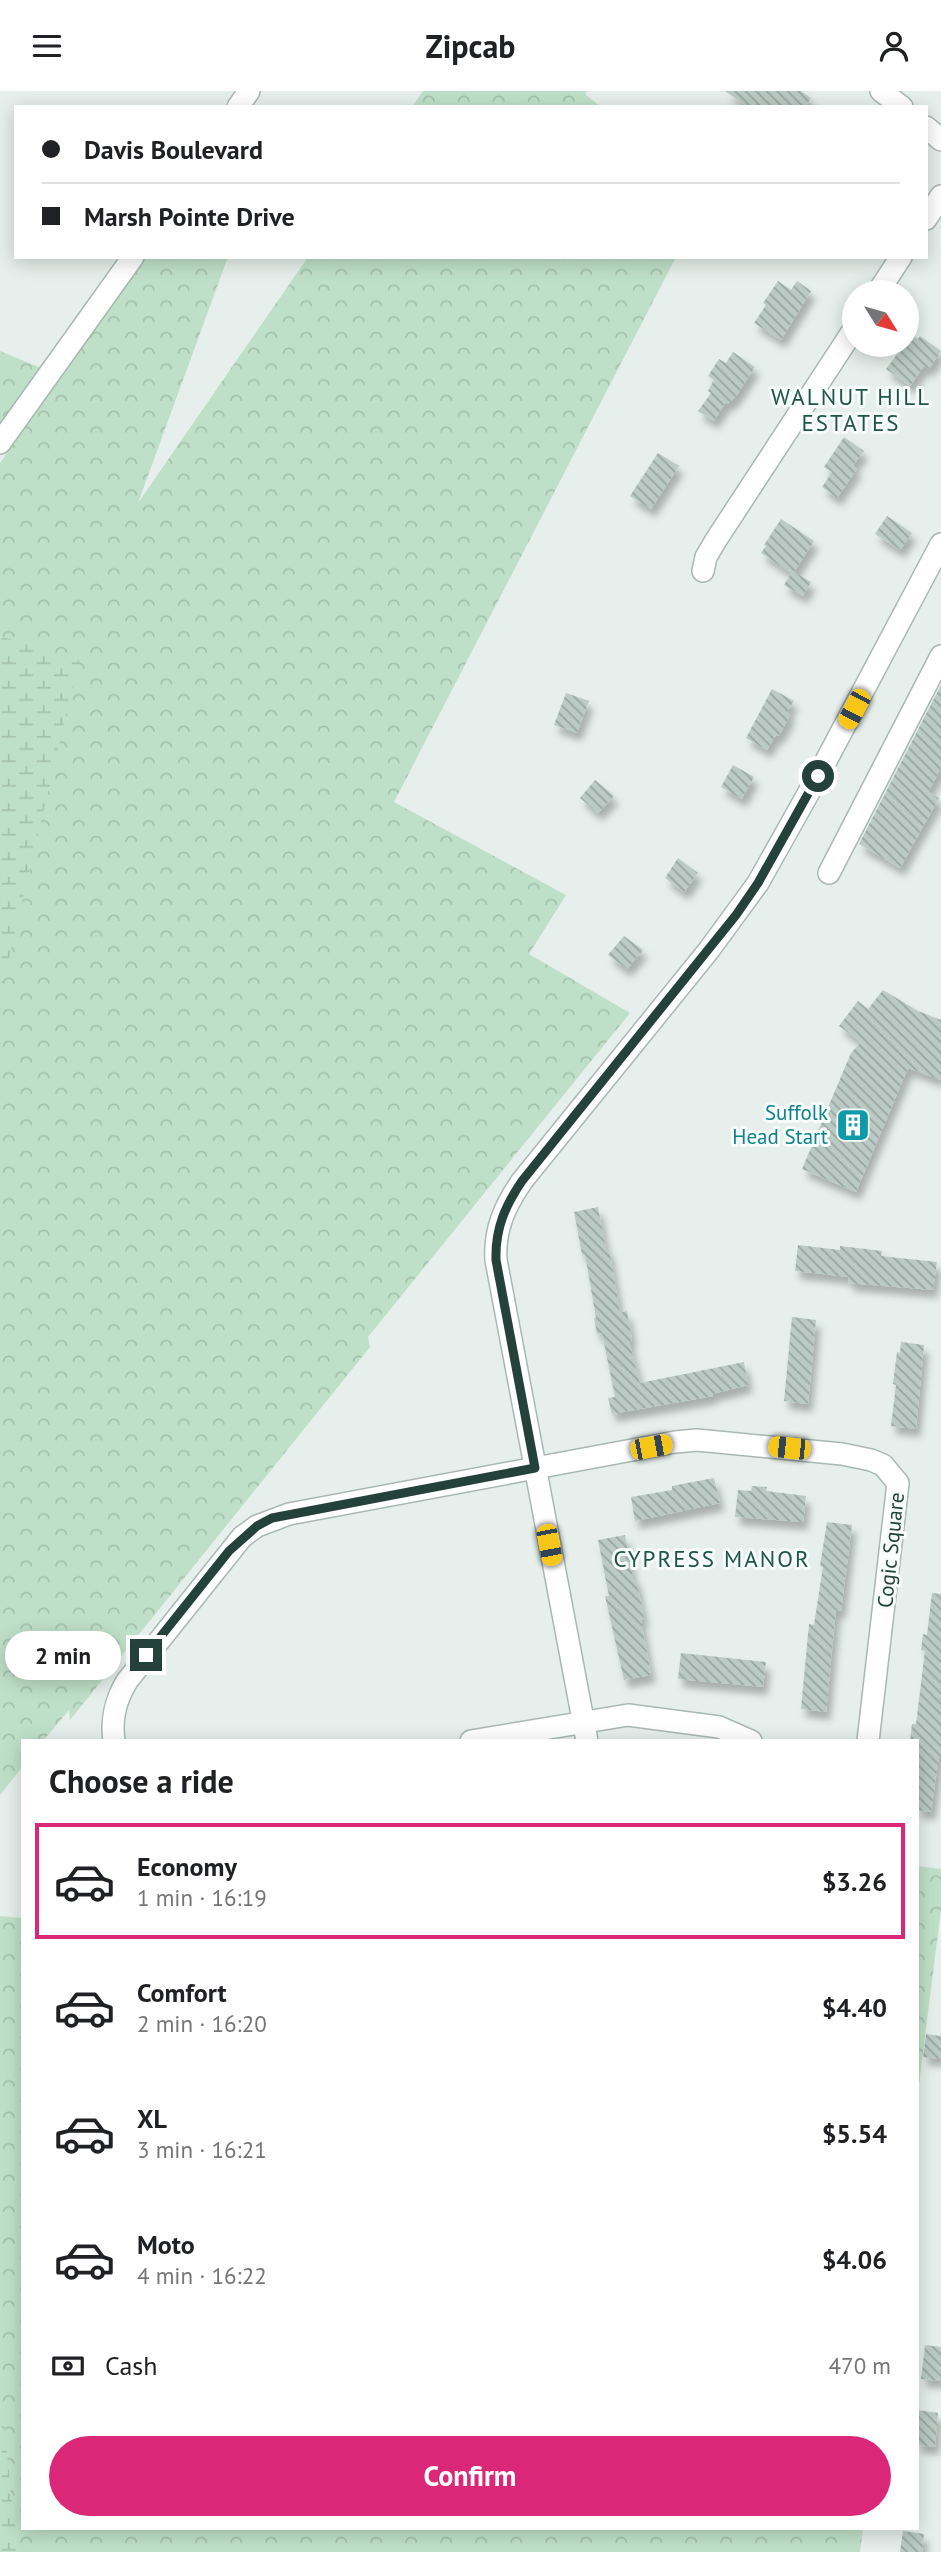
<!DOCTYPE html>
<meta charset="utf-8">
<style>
:root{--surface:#fff;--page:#f6f6f6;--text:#202124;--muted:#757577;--line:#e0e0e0;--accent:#db2777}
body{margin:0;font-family:"PT Sans",sans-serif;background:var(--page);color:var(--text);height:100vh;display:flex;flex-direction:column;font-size:26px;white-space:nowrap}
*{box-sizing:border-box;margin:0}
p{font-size:23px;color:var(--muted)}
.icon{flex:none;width:38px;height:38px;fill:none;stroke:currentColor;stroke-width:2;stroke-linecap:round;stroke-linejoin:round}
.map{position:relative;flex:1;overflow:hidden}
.drawer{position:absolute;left:21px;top:1648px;width:898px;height:791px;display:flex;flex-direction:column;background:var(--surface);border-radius:0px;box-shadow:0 4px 18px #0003}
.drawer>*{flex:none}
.banner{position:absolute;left:14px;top:14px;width:914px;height:154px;border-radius:0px;box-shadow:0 4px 18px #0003;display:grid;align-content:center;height:154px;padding:0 28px;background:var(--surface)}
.needle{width:46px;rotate:127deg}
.buttons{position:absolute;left:842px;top:189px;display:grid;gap:14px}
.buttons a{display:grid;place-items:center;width:77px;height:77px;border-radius:50%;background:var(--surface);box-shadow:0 4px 18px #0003;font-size:35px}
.end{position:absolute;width:32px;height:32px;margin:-16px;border:9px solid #24423a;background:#fff;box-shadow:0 0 0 4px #fff}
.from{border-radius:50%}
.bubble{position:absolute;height:49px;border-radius:24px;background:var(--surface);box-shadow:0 4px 18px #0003;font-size:23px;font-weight:800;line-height:49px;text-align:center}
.car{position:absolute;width:21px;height:42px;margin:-21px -10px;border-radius:9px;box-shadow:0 0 5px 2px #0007;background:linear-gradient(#f5c518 24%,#345 0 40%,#f5c518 0 76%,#345 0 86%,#f5c518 0)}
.banner b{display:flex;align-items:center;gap:24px;height:66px;font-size:26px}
.banner b+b{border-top:2px solid var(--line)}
.banner i{width:18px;height:18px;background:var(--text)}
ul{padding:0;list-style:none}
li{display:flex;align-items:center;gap:21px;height:116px;margin:0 14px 10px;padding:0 14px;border:4px solid transparent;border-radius:0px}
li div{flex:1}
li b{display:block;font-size:26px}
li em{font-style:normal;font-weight:800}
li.on{border-color:var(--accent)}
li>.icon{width:63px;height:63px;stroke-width:1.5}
h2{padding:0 28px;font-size:32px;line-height:84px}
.pay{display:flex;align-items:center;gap:18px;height:77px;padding:0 28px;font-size:26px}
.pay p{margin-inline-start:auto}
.cta{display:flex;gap:14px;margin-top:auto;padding:14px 28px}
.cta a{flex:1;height:80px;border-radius:42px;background:var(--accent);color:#fff;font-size:28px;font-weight:800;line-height:80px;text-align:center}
header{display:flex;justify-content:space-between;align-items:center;height:91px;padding:0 28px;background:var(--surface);font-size:32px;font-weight:800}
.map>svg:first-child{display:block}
.forest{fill:url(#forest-crowns)}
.wetland{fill:url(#wetland-marsh)}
.building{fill:url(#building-back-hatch);filter:url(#shadow)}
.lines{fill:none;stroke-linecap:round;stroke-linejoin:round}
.minor-casing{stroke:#a8b8b2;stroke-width:24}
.minor{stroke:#fff;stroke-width:21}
.route{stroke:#24423a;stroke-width:9}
.labels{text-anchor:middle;stroke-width:6;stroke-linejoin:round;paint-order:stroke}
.culture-label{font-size:21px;fill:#0d838f;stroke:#f7fbf9;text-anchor:end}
.street-label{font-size:21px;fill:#24423a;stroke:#f7fbf9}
.neighbourhood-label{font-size:23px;letter-spacing:2px;fill:#1f5548;stroke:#f7fbf9}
</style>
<header><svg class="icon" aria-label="menu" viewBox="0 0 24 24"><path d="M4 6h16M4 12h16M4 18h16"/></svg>Zipcab<svg class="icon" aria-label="person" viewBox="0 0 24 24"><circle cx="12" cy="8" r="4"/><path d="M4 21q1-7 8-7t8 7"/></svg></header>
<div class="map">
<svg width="941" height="2461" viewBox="0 0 941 2461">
<defs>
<pattern id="forest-crowns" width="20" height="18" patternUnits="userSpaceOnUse" patternTransform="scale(1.75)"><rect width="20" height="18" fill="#bfe0c8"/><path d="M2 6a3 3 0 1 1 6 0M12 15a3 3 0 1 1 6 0" fill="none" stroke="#a4c1ad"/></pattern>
<pattern id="wetland-marsh" width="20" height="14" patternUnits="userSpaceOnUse" patternTransform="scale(1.75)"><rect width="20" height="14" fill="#bfe0c8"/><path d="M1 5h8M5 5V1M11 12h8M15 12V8" fill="none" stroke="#a4c1ad"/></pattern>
<pattern id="building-back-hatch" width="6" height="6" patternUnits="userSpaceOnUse" patternTransform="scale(1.75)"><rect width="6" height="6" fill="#bbcac4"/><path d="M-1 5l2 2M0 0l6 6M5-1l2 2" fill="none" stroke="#98a6a0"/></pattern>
<filter id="shadow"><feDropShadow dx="4.5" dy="8" stdDeviation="3.5" flood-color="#0004"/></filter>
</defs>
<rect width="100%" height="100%" fill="#e6efeb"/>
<g class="forest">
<path d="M423,0H587L585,3L601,16H412Z"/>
<path d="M145,166H228L138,412L308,166H676L394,711L566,804L529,863L630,922L368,1246L370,1256L70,1629L69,1619L43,1650H23V1675L0,1704V611L38,557L0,545V372Z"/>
<path d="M0,260L41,277L0,342Z"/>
<path d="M917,1775L941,1778V1818L917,2009Z"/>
<path d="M0,1825L23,1827V2438H863L860,2461H0Z"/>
</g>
<g class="wetland">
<path d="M0,545L79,569L0,905Z"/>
<path d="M0,2295L17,2461H0Z"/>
</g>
<g class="building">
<path d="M725,0H801L811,7L805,16H748Z"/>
<path d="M778,190L791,199L797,190L811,200L781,249L754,232L766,214L763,212Z"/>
<path d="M911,243L918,248L920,245L941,260L929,278L924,275L910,295L886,278L904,254H906Z"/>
<path d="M733,261L755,276L737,304L728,313L726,311L714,330L698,320L711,302L708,300L714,289L708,285L719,268L726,272Z"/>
<path d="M844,346L864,360L853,374L857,378L837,407L822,396L832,381L824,376Z"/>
<path d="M658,362L679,375L651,418L630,405Z"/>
<path d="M887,425L912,442L900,459L875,443Z"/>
<path d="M781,428L814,450L794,481L811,491L803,505L784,494L791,482L761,462L766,455L764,454Z"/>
<path d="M941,594V677L928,701L939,707L900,777L859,753Z"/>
<path d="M772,598L794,610L787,621L791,623L779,645L776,644L767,659L746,647Z"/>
<path d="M566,602L589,610L577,642L554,634Z"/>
<path d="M733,674L754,686L742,708L721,696Z"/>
<path d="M595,689L614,705L598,722L580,707Z"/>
<path d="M678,767L698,782L684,801L665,787Z"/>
<path d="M624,845L643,859L627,878L608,864Z"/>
<path d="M883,899L918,920L941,929V989L908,977L856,1101L802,1078L851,962L861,951L839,935L858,910L868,918Z"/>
<path d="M598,1116L606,1158H609L620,1222L627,1220L632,1249L629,1250L640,1292L744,1271L748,1294L712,1303L713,1305L612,1323L608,1307L615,1306L602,1242L597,1243L594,1227H596L585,1163H582L574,1121Z"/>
<path d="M798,1154L840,1159V1155L882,1160L881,1165L937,1171L933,1199L848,1192L849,1186L795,1180Z"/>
<path d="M792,1226L816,1229L808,1313L784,1310Z"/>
<path d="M901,1251L924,1254L916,1338L891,1335L896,1294L893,1293L897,1261L900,1262Z"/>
<path d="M714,1387L720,1412L635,1430L631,1406L672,1399V1395Z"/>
<path d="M752,1395L767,1396L766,1400L806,1405L803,1431L735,1426L738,1399L751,1400Z"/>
<path d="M827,1431L852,1434L841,1520L836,1519L826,1621L801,1618L809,1533L814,1534L823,1476L820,1475Z"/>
<path d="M625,1444L633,1487H636L644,1528L641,1529L651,1584L624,1589L605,1505H609L598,1449Z"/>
<path d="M932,1502L941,1503V1665H939L931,1721L917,1719V1650H910L912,1633H916L925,1560L921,1559L923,1543L927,1544Z"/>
<path d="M681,1562L766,1571L763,1596L678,1588Z"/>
<path d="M926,1943L941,1945V1968L923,1966Z"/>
<path d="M925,2254L941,2256V2290L921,2288Z"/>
<path d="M917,2319L938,2322L935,2356L917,2354Z"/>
<path d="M903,2440L924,2443L922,2461H900Z"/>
</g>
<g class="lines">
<g class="minor-casing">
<g id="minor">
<path d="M881,0L902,16"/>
<path d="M238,16L249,0"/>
<path d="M926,36L941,49"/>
<path d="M926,128L941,105"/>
<path d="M878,201L901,166"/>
<path d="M0,352L133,166"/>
<path d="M703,480L706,466L716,449L854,238"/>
<path d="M829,782L941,565"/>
<path d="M114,1650C111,1628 115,1610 127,1590L242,1446L257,1435L289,1423L675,1351L697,1349L842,1363L871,1369L883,1374L898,1392L868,1650"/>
<path d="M471,1650L628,1624L719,1636L751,1650"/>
<path d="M587,1650L496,1169C494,1138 505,1115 522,1090L709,859L758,792L818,685L941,453"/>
</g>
</g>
<use href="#minor" class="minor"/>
</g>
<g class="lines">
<path class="route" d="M146,1564L229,1460L257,1435L272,1427L535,1377L496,1169C495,1138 505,1115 522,1090L736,824L758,792L818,685"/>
</g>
<defs>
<g id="building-square" transform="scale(1.75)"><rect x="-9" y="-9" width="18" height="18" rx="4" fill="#0f9aa8" stroke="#f7fbf9"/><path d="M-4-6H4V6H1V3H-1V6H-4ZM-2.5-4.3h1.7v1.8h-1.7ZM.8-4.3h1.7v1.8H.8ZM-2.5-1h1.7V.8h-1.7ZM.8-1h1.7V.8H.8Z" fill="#fff"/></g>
</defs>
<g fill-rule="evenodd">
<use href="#building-square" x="853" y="1034"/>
</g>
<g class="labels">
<g class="culture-label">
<text x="828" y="1029">Suffolk<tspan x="828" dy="24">Head Start</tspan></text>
</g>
<g class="street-label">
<text transform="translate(891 1459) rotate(-84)" y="7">Cogic Square</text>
</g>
<g class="neighbourhood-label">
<text x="851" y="314">WALNUT HILL<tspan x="851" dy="26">ESTATES</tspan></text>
<text x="712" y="1476">CYPRESS MANOR</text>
</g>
</g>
</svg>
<div class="buttons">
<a><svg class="needle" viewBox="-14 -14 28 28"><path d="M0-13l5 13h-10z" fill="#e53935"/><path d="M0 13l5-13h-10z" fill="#757577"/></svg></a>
</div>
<i class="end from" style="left:818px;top:685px"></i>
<i class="end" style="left:146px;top:1564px"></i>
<div class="bubble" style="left:5px;top:1540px;width:116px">2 min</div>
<i class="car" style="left:854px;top:618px;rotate:208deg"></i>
<i class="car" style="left:651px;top:1356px;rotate:79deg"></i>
<i class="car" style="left:789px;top:1357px;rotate:276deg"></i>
<i class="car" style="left:549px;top:1454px;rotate:169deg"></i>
<div class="banner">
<b><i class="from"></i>Davis Boulevard</b>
<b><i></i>Marsh Pointe Drive</b>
</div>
<section class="drawer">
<h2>Choose a ride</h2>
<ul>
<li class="on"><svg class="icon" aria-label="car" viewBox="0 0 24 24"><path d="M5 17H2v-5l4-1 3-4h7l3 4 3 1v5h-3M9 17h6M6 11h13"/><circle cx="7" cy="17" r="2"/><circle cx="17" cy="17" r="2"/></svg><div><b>Economy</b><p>1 min · 16:19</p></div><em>$3.26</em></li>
<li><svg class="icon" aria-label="car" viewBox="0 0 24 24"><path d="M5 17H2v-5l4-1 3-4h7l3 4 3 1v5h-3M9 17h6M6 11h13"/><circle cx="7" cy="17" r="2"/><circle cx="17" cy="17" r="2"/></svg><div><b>Comfort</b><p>2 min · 16:20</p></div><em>$4.40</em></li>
<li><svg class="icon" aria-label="car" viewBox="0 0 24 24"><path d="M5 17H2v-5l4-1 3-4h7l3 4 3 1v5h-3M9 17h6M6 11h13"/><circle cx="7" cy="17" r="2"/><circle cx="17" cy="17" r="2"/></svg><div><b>XL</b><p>3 min · 16:21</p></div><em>$5.54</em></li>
<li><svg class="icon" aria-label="car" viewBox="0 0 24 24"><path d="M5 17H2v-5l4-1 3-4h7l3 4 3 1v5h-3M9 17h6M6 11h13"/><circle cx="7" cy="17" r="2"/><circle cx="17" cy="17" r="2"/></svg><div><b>Moto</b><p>4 min · 16:22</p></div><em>$4.06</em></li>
</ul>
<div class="pay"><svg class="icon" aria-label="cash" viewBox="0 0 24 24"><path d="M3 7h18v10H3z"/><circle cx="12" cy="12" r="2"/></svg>Cash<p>470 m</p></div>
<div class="cta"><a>Confirm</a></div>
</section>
</div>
